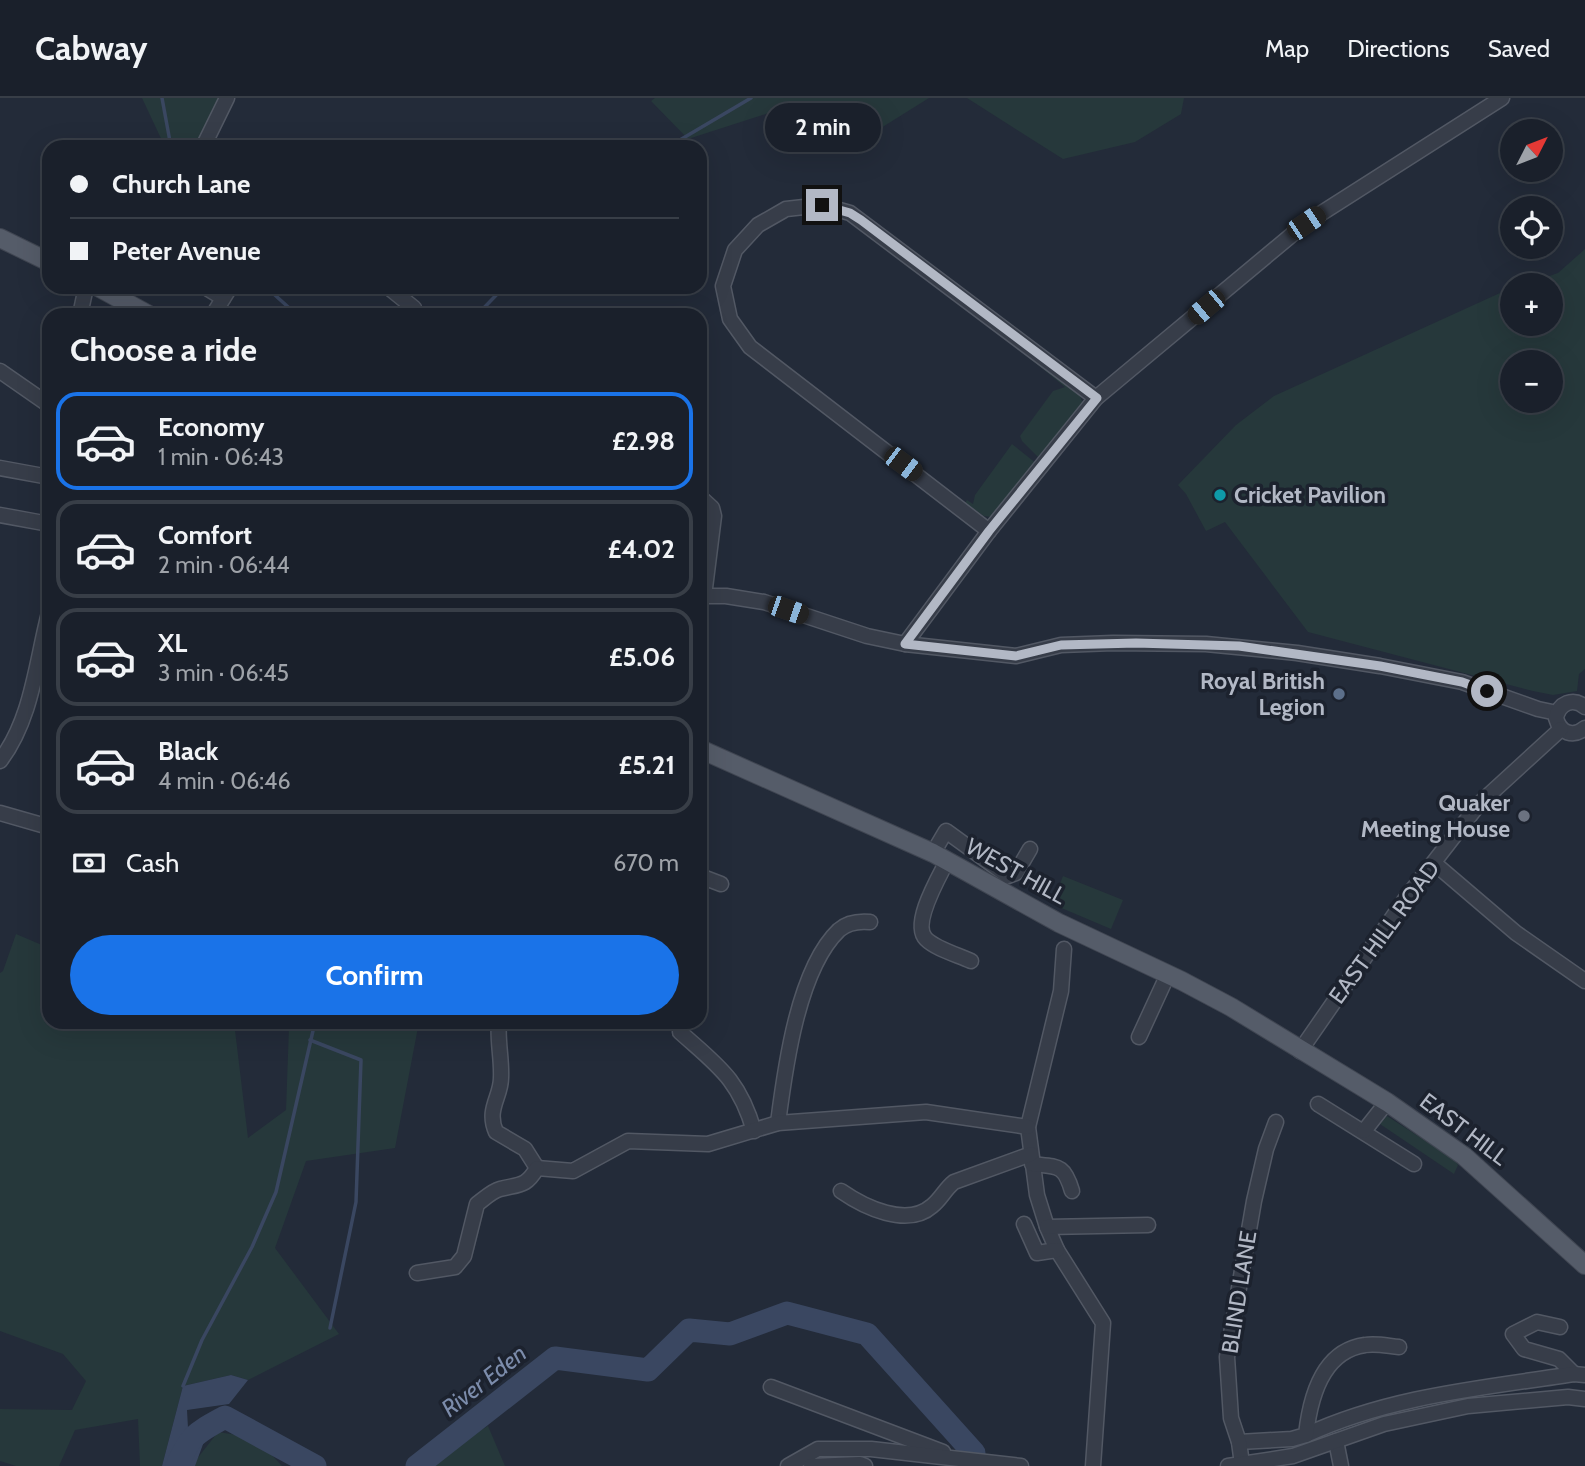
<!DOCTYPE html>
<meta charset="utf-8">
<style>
:root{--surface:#1a202b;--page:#232833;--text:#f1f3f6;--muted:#9fa3a9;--line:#383e47;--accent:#1a73e8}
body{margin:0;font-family:Cabin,sans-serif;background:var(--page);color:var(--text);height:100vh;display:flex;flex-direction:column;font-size:26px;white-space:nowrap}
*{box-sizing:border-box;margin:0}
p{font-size:23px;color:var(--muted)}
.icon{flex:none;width:38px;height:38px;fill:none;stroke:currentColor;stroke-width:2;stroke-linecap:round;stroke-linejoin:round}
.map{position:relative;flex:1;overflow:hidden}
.details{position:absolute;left:42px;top:210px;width:665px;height:721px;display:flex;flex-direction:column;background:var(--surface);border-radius:21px;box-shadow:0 7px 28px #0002,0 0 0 2px var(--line)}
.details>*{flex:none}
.top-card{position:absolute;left:42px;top:42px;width:665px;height:154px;border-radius:21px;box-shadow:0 7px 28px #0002,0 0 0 2px var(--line);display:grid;align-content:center;height:154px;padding:0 28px;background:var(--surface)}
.needle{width:46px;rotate:48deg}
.buttons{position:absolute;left:1500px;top:21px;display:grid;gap:14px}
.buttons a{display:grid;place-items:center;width:63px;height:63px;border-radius:50%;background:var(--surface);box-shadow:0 7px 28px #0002,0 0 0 2px var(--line);font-size:35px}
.end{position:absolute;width:32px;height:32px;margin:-16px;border:9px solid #b2b8c5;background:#111;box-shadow:0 0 0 4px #111}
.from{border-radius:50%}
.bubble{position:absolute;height:49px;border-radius:24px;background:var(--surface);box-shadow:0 7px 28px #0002,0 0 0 2px var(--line);font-size:23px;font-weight:800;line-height:49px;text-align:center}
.car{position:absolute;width:21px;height:42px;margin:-21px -10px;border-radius:9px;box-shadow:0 0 5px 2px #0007;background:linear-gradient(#222 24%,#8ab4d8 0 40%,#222 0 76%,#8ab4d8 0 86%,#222 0)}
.top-card b{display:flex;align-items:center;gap:24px;height:66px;font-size:26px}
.top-card b+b{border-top:2px solid var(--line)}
.top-card i{width:18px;height:18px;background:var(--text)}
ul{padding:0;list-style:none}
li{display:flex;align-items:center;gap:21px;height:98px;margin:0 14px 10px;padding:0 14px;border:4px solid var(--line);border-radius:21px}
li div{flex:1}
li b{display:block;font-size:26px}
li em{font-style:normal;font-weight:800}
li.active{border-color:var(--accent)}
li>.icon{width:63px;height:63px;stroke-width:1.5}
h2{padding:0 28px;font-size:32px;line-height:84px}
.pay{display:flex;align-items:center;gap:18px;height:77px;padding:0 28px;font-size:26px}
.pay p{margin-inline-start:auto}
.cta{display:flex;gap:14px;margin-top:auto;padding:14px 28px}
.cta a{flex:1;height:80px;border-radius:42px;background:var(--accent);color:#fff;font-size:28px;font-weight:800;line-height:80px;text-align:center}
header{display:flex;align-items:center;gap:42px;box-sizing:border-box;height:98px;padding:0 35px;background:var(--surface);border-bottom:2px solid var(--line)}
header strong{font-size:33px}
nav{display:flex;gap:38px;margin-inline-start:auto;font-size:24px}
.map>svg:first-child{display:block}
.green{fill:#26383b;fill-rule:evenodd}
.water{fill:#3a4761}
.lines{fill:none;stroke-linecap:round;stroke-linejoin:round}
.stream{stroke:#3a4761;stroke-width:3.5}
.river{stroke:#3a4761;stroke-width:23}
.minor-casing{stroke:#525864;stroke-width:17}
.major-casing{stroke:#404652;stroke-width:20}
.minor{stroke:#373d49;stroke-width:14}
.major{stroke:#555c69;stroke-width:18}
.route{stroke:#b2b8c5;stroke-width:9}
.culture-dot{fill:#0f9aa8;stroke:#1c222e;stroke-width:2.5}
.service-dot{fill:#5c6f8a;stroke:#1c222e;stroke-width:2.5}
.worship-dot{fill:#6b7280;stroke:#1c222e;stroke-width:2.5}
.labels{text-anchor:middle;stroke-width:7;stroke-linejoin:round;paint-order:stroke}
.poi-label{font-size:23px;font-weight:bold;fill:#b2b8c5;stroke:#1c222e;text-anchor:end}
.street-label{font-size:23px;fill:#b2b8c5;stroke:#1c222e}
.water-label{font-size:24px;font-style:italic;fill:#7c8cab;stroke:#1c222e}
</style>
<header>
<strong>Cabway</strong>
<nav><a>Map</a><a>Directions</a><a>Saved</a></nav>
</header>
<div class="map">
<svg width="1585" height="1368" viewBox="0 0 1585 1368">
<rect width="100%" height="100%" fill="#232b39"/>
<g class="green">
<path d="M142,0H219L195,49H165Z"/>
<path d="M655,0H929L865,40L778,12L688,41L651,3Z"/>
<path d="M967,0H1184L1181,16L1135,44L1063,61Z"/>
<path d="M1585,151V571L1579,576L1577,593L1553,597L1533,593L1308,534L1225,424L1206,433L1186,396L1178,387L1236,327L1274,298L1500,195L1512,191V226H1550V187H1523L1558,175ZM1512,264H1550V303H1512Z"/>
<path d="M1029,256L1079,294L1083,307L1040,361L1022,343L1020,338L1053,293L1065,289L1027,258Z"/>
<path d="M1012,346L1037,366L997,415L991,419L984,418L965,405L967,402L973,406L975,397Z"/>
<path d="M1063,778L1123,802L1111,831L1052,806Z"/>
<path d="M16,836L49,850V924H234L248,1040L286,1012L289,929L291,924H419L395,1050L306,1063L275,1150L339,1236L248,1282L231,1277L183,1288L162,1368H140L138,1321L75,1332L59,1368H16L0,1363V1311L72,1312L86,1283L63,1256L0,1233V875L3,873Z"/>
<path d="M1387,1018L1455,1062L1458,1067L1454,1076L1380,1026Z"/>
<path d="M488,1328L505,1368H416Z"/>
<path d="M218,1334L256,1340L282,1368H195L196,1362Z"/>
</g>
<path class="water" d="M231,1277L248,1282L229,1306L187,1312L188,1330L210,1318L225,1319L209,1330L195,1368H162L183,1288Z"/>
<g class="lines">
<g class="stream">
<path d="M162,0L171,49"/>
<path d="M668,49L751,0"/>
<path d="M266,189L297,217"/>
<path d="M477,217L504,189"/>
<path d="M310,942L361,962L356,1104L330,1230"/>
<path d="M183,1288L202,1242L252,1149L276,1094L315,924"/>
</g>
<g class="river">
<path d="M177,1368C190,1337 196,1335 225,1319L315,1368"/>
<path d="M417,1368L555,1260L648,1272L689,1232L730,1236L787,1215L867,1236L974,1355"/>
</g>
<g class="minor-casing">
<g id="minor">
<path d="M203,49L227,0"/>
<path d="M205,189L223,200"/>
<path d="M388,189L414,210"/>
<path d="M216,212L229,191"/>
<path d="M80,217L86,189"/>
<path d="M0,273L49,307"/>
<path d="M0,370L49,379"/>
<path d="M700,399L712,410L714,418L704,498"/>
<path d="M0,417L49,426"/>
<path d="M989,433L750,249L730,221L723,188L735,152L758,127L786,111L822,107L850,115L1096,300"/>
<path d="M700,498H726L764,504L867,538L905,546L1016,558L1061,547L1113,545L1206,546L1297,555L1380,568L1462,584L1538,611L1557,615"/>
<path d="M905,546L989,433L1096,300L1306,125L1502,0"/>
<path d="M1585,609C1573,599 1559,605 1556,620C1560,635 1573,640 1585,630"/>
<path d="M0,663C32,621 36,565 49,515"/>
<path d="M0,715L49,729"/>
<path d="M933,755L946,733L1008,778L1016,775L1030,751"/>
<path d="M947,763C939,779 911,826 926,841C936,851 958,857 971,863"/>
<path d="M1434,765L1516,835L1585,883"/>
<path d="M700,778L721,786"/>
<path d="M1064,851L1061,893L1028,1029L1037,1097L1047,1129L1057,1152L1103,1225L1093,1368"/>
<path d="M499,924C497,942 502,961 501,980C501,999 486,1011 496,1034L525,1051L537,1070"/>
<path d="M681,924L680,934C718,968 739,981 754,1033"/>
<path d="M1139,939L1168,876"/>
<path d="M1300,953L1406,800L1479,706L1561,631"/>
<path d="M1318,1006L1414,1066"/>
<path d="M778,1025C785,970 798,871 839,832C848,824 859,823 870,824"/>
<path d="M1364,1033L1387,1004"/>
<path d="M1032,1066C1058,1069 1064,1066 1072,1093"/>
<path d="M537,1070L573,1073L628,1043L708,1046L778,1025L926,1014L1028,1029"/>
<path d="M841,1093C864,1109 907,1130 932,1108C941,1101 945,1091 954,1084L1031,1056"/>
<path d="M1024,1126L1037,1155L1057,1152"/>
<path d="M1047,1129L1148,1127"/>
<path d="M417,1175L455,1169L464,1158L477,1106C484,1101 492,1093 500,1091C520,1086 526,1089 537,1070"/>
<path d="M1560,1229L1537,1224L1513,1236L1524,1251L1559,1261L1574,1276"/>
<path d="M771,1289L943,1354"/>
<path d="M1306,1337C1390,1298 1483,1290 1574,1276L1585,1277"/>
<path d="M1336,1343L1341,1368"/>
<path d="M1239,1344L1292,1341L1306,1337C1310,1300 1322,1253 1365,1247C1376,1245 1388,1248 1399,1249"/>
<path d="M1242,1366L1239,1344L1231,1320L1227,1259L1254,1103L1266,1051L1276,1024"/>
<path d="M788,1368L818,1351H871L1021,1368"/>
<path d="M811,1368L860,1366L865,1368"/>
<path d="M1228,1368L1293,1358L1384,1326L1468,1308L1568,1299L1585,1301"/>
</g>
</g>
<g class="major-casing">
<g id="major">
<path d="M0,140L49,164"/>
<path d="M98,189L149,217"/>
<path d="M700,651L933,755L1059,825L1182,883L1231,909L1387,1004L1464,1058L1585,1167"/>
</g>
</g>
<use href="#minor" class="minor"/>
<use href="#major" class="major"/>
</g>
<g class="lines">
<path class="route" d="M822,107L850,115L861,122L1097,300L989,433L905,546L1016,558L1061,547L1136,545L1239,548L1380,568L1462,584L1487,593"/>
</g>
<circle class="culture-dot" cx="1220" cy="397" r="7"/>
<circle class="service-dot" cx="1339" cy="596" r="7"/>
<circle class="worship-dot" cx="1524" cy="718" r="7"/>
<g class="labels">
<g class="poi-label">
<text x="1234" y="405" text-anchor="start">Cricket Pavilion</text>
<text x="1325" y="591">Royal British<tspan x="1325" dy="26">Legion</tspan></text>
<text x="1510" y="713">Quaker<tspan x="1510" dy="26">Meeting House</tspan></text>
</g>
<g class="street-label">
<text transform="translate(1016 773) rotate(29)" y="8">WEST HILL</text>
<text transform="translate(1384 834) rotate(-54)" y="8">EAST HILL ROAD</text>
<text transform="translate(1464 1031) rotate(37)" y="8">EAST HILL</text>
<text transform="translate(1239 1194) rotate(-81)" y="8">BLIND LANE</text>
</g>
<g class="water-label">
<text transform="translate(484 1283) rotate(-38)" y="8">River Eden</text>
</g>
</g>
</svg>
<div class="buttons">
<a><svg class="needle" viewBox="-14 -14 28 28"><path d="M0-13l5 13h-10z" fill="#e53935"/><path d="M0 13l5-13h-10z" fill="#9fa3a9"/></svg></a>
<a><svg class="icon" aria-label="locate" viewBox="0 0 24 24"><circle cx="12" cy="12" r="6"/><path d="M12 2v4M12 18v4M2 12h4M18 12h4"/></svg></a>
<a>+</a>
<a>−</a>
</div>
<i class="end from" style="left:1487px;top:593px"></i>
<i class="end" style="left:822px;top:107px"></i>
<div class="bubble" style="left:765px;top:5px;width:116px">2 min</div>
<i class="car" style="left:1306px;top:125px;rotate:56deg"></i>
<i class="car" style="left:1206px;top:209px;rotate:230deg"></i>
<i class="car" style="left:903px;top:366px;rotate:127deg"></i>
<i class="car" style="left:788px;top:512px;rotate:109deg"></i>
<div class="top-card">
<b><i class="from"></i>Church Lane</b>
<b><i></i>Peter Avenue</b>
</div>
<section class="details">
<h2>Choose a ride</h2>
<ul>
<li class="active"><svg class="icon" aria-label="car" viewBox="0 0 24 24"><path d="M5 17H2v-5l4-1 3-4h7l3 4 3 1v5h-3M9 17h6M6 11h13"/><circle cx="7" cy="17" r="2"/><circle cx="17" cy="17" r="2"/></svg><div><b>Economy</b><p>1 min · 06:43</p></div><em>£2.98</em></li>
<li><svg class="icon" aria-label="car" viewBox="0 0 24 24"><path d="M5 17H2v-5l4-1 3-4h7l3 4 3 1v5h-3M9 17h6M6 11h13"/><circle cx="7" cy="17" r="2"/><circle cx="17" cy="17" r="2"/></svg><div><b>Comfort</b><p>2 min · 06:44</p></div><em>£4.02</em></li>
<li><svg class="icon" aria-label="car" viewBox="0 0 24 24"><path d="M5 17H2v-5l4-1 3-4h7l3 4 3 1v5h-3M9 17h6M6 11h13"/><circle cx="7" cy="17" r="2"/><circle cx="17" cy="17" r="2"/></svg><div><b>XL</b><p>3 min · 06:45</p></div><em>£5.06</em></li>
<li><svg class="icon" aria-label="car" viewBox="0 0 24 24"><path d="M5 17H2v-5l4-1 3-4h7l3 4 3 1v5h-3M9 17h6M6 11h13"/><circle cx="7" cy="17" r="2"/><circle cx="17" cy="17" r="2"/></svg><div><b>Black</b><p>4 min · 06:46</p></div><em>£5.21</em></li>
</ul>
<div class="pay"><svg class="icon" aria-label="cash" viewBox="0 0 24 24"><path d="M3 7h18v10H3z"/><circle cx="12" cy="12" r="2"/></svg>Cash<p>670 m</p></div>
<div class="cta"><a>Confirm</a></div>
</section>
</div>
